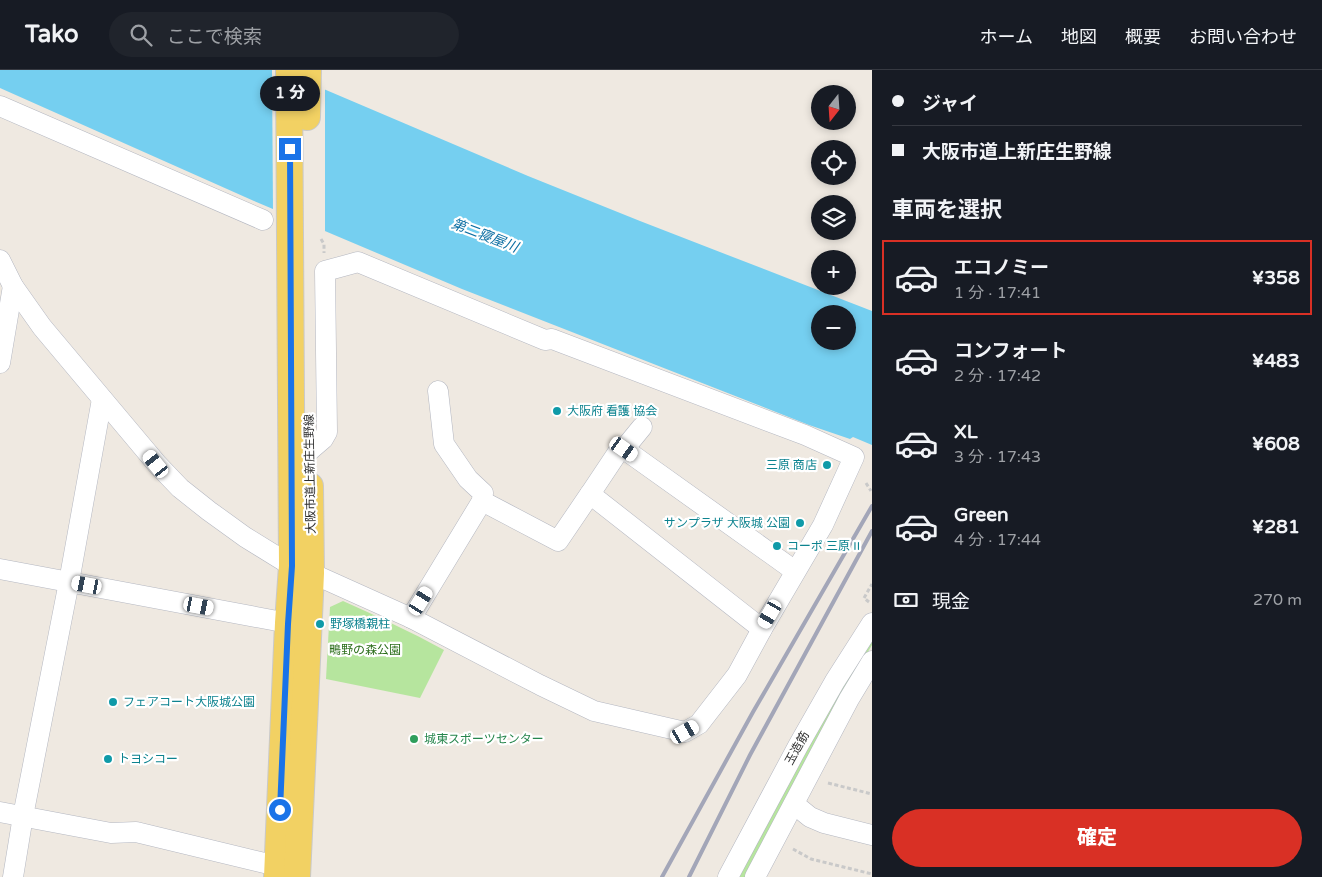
<!DOCTYPE html>
<html lang="ja">
<meta charset="utf-8">
<style>
:root{--surface:#171b24;--page:#20242c;--text:#f1f3f6;--muted:#9ea1a6;--line:#363941;--accent:#d93025}
body{margin:0;font-family:"Varela Round","Noto Sans JP",sans-serif;background:var(--page);color:var(--text);height:100vh;display:flex;flex-direction:column;font-size:19px;white-space:nowrap}
*{box-sizing:border-box;margin:0}
p{font-size:16px;color:var(--muted)}
.icon{flex:none;width:28px;height:28px;fill:none;stroke:currentColor;stroke-width:2;stroke-linecap:round;stroke-linejoin:round}
.map{position:relative;flex:1;overflow:hidden}
.panel{display:flex;flex-direction:column;background:var(--surface);width:450px}
.panel>*{flex:none}
.top-card{display:grid;align-content:center;height:110px;padding:0 20px;background:var(--surface)}
.needle{width:32px;rotate:197deg}
.tools{position:absolute;left:811px;top:15px;display:grid;gap:10px}
.tools a{display:grid;place-items:center;width:45px;height:45px;border-radius:50%;background:var(--surface);box-shadow:0 2px 8px #0003;font-size:25px}
.end{position:absolute;width:22px;height:22px;margin:-11px;border:6px solid #1a73e8;background:#fff;box-shadow:0 0 0 2px #fff}
.from{border-radius:50%}
.bubble{position:absolute;height:35px;border-radius:18px;background:var(--surface);box-shadow:0 2px 8px #0003;font-size:16px;font-weight:800;line-height:35px;text-align:center}
.car{position:absolute;width:15px;height:30px;margin:-15px -8px;border-radius:6px;box-shadow:0 0 4px 1px #0007;background:linear-gradient(#fff 24%,#345 0 40%,#fff 0 76%,#345 0 86%,#fff 0)}
.top-card b{display:flex;align-items:center;gap:18px;height:48px;font-size:19px}
.top-card b+b{border-top:1px solid var(--line)}
.top-card i{width:12px;height:12px;background:var(--text)}
ul{padding:0;list-style:none}
li{display:flex;align-items:center;gap:15px;height:75px;margin:0 10px 8px;padding:0 10px;border:2px solid transparent;border-radius:0px}
li div{flex:1}
li b{display:block;font-size:19px}
li em{font-style:normal;font-weight:800}
li.selected{border-color:var(--accent)}
li>.icon{width:45px;height:45px;stroke-width:1.5}
h2{padding:0 20px;font-size:22px;line-height:60px}
.pay{display:flex;align-items:center;gap:12px;height:55px;padding:0 20px;font-size:19px}
.pay p{margin-inline-start:auto}
.button{display:flex;gap:10px;margin-top:auto;padding:10px 20px}
.button a{flex:1;height:58px;border-radius:30px;background:var(--accent);color:#fff;font-size:20px;font-weight:800;line-height:58px;text-align:center}
header{display:flex;align-items:center;gap:30px;box-sizing:border-box;height:70px;padding:0 25px;background:var(--surface);border-bottom:1px solid var(--line)}
header strong{font-size:24px}
nav{display:flex;gap:28px;margin-inline-start:auto;font-size:18px}
.search{width:350px;height:45px;background:var(--page);display:flex;align-items:center;gap:12px;box-sizing:border-box;padding:0 18px;border-radius:28px;color:var(--muted);font-size:19px}
main{display:flex;flex:1;min-height:0}
.map>svg:first-child{display:block}
.green{fill:#b6e59e}
.water{fill:#75cff0;fill-rule:evenodd}
.pier{fill:#efe9e1}
.lines{fill:none;stroke-linecap:round;stroke-linejoin:round}
.minor-casing{stroke:#b4b7c1;stroke-width:21}
.major-casing{stroke:#c9c9c9;stroke-width:28}
.path{stroke:#c9c9c9;stroke-width:3;stroke-dasharray:4 2.5;stroke-linecap:butt}
.minor{stroke:#fff;stroke-width:20}
.major{stroke:#f2d163;stroke-width:26}
.rail{stroke:#a3a6b8;stroke-width:4}
.route{stroke:#1a73e8;stroke-width:6}
.culture-dot{fill:#0f9aa8;stroke:#fff;stroke-width:2}
.leisure-dot{fill:#2e9e5b;stroke:#fff;stroke-width:2}
.labels{text-anchor:middle;stroke-width:4.5;stroke-linejoin:round;paint-order:stroke}
.culture-label{font-size:12px;fill:#0d838f;stroke:#fff;text-anchor:start}
.street-label{font-size:12px;fill:#2e2e2e;stroke:#fff}
.park-label{font-size:12px;fill:#2c6e1b;stroke:#fff}
.leisure-label{font-size:12px;fill:#27864d;stroke:#fff;text-anchor:start}
.water-label{font-size:14px;font-style:italic;fill:#0d6fa3;stroke:#fff}
</style>
<header>
<strong>Tako</strong>
<div class="search"><svg class="icon" aria-label="search" viewBox="0 0 24 24"><circle cx="10" cy="10" r="6"/><path d="M15 15l6 6"/></svg>ここで検索</div>
<nav><a>ホーム</a><a>地図</a><a>概要</a><a>お問い合わせ</a></nav>
</header>
<main>
<div class="map">
<svg width="872" height="807" viewBox="0 0 872 807">
<rect width="100%" height="100%" fill="#efe9e1"/>
<g class="green">
<path d="M343,531C377,546 411,562 444,580L420,628L326,609L330,537Z"/>
<path d="M872,568V575L847,617L746,807H737L804,681Z"/>
</g>
<path class="water" d="M0,0H279L528,106L640,151L872,241V375L853,367L850,369L809,355L462,219L254,131L0,18ZM820,244H848V271H820Z"/>
<path class="pier" d="M272,0H285L325,17V164L273,142Z"/>
<g class="lines">
<g class="minor-casing">
<g id="minor">
<path d="M0,36L263,150"/>
<path d="M0,190L13,216L42,257L157,394L180,418L209,441L245,467L292,496L311,503L411,548L540,615L594,641L685,662L699,654L737,605L762,559L823,455L854,387L805,365L552,269L545,270L358,192L325,201L327,362L323,369L309,381"/>
<path d="M0,293L13,216"/>
<path d="M438,321L444,374L468,409L483,423L482,431"/>
<path d="M624,379L795,501"/>
<path d="M590,424L618,382L624,379L642,357"/>
<path d="M0,499L288,553"/>
<path d="M411,548L482,431L558,471L590,424L762,559"/>
<path d="M794,734L810,747L824,753L872,765"/>
<path d="M0,742L111,763L136,762L277,796"/>
<path d="M13,807L23,746L69,512L102,329"/>
<path d="M728,807L798,676L835,611L872,553"/>
<path d="M755,807L849,629L872,591"/>
</g>
</g>
<g class="major-casing">
<g id="major">
<path d="M307,47L308,0"/>
<path d="M277,807L288,553L292,496L289,0"/>
<path d="M297,807L311,503L310,416"/>
</g>
</g>
<g class="path">
<path d="M321,169L324,174V183"/>
<path d="M866,413L871,421"/>
<path d="M869,532L864,528L872,514"/>
<path d="M828,713L872,724"/>
<path d="M793,779L811,789L872,804"/>
</g>
<use href="#minor" class="minor"/>
<use href="#major" class="major"/>
<g class="rail">
<path d="M662,807L753,642L872,436"/>
<path d="M689,807L750,685L872,461"/>
</g>
</g>
<g class="lines">
<path class="route" d="M280,740L288,554L292,496L290,79"/>
</g>
<g class="culture-dot">
<circle cx="557" cy="341" r="5"/>
<circle cx="827" cy="395" r="5"/>
<circle cx="800" cy="453" r="5"/>
<circle cx="777" cy="476" r="5"/>
<circle cx="320" cy="554" r="5"/>
<circle cx="113" cy="632" r="5"/>
<circle cx="108" cy="689" r="5"/>
</g>
<circle class="leisure-dot" cx="414" cy="669" r="5"/>
<g class="labels">
<g class="culture-label">
<text x="567" y="345">大阪府 看護 協会</text>
<text x="817" y="399" text-anchor="end">三原 商店</text>
<text x="790" y="457" text-anchor="end">サンプラザ 大阪城 公園</text>
<text x="787" y="480">コーポ 三原 II</text>
<text x="330" y="558">野塚橋親柱</text>
<text x="123" y="636">フェアコート大阪城公園</text>
<text x="118" y="693">トヨシコー</text>
</g>
<g class="street-label">
<text transform="translate(310 404) rotate(-91)" y="4">大阪市道上新庄生野線</text>
<text transform="translate(797 678) rotate(-61)" y="4">玉造筋</text>
</g>
<g class="park-label">
<text x="365" y="584">鴫野の森公園</text>
</g>
<g class="leisure-label">
<text x="424" y="673">城東スポーツセンター</text>
</g>
<g class="water-label">
<text transform="translate(485 165) rotate(21)" y="5">第二寝屋川</text>
</g>
</g>
</svg>
<div class="tools">
<a><svg class="needle" viewBox="-14 -14 28 28"><path d="M0-13l5 13h-10z" fill="#e53935"/><path d="M0 13l5-13h-10z" fill="#9ea1a6"/></svg></a>
<a><svg class="icon" aria-label="locate" viewBox="0 0 24 24"><circle cx="12" cy="12" r="6"/><path d="M12 2v4M12 18v4M2 12h4M18 12h4"/></svg></a>
<a><svg class="icon" aria-label="layers" viewBox="0 0 24 24"><path d="M12 4l9 5-9 5-9-5zM3 14l9 5 9-5"/></svg></a>
<a>+</a>
<a>−</a>
</div>
<i class="end from" style="left:280px;top:740px"></i>
<i class="end" style="left:290px;top:79px"></i>
<div class="bubble" style="left:260px;top:6px;width:60px">1 分</div>
<i class="car" style="left:624px;top:379px;rotate:125deg"></i>
<i class="car" style="left:156px;top:394px;rotate:321deg"></i>
<i class="car" style="left:87px;top:515px;rotate:281deg"></i>
<i class="car" style="left:421px;top:531px;rotate:32deg"></i>
<i class="car" style="left:199px;top:536px;rotate:101deg"></i>
<i class="car" style="left:770px;top:544px;rotate:210deg"></i>
<i class="car" style="left:685px;top:662px;rotate:60deg"></i>
</div>
<section class="panel">
<div class="top-card">
<b><i class="from"></i>ジャイ</b>
<b><i></i>大阪市道上新庄生野線</b>
</div>
<h2>車両を選択</h2>
<ul>
<li class="selected"><svg class="icon" aria-label="car" viewBox="0 0 24 24"><path d="M5 17H2v-5l4-1 3-4h7l3 4 3 1v5h-3M9 17h6M6 11h13"/><circle cx="7" cy="17" r="2"/><circle cx="17" cy="17" r="2"/></svg><div><b>エコノミー</b><p>1 分 · 17:41</p></div><em>¥358</em></li>
<li><svg class="icon" aria-label="car" viewBox="0 0 24 24"><path d="M5 17H2v-5l4-1 3-4h7l3 4 3 1v5h-3M9 17h6M6 11h13"/><circle cx="7" cy="17" r="2"/><circle cx="17" cy="17" r="2"/></svg><div><b>コンフォート</b><p>2 分 · 17:42</p></div><em>¥483</em></li>
<li><svg class="icon" aria-label="car" viewBox="0 0 24 24"><path d="M5 17H2v-5l4-1 3-4h7l3 4 3 1v5h-3M9 17h6M6 11h13"/><circle cx="7" cy="17" r="2"/><circle cx="17" cy="17" r="2"/></svg><div><b>XL</b><p>3 分 · 17:43</p></div><em>¥608</em></li>
<li><svg class="icon" aria-label="car" viewBox="0 0 24 24"><path d="M5 17H2v-5l4-1 3-4h7l3 4 3 1v5h-3M9 17h6M6 11h13"/><circle cx="7" cy="17" r="2"/><circle cx="17" cy="17" r="2"/></svg><div><b>Green</b><p>4 分 · 17:44</p></div><em>¥281</em></li>
</ul>
<div class="pay"><svg class="icon" aria-label="cash" viewBox="0 0 24 24"><path d="M3 7h18v10H3z"/><circle cx="12" cy="12" r="2"/></svg>現金<p>270 m</p></div>
<div class="button"><a>確定</a></div>
</section>
</main>
